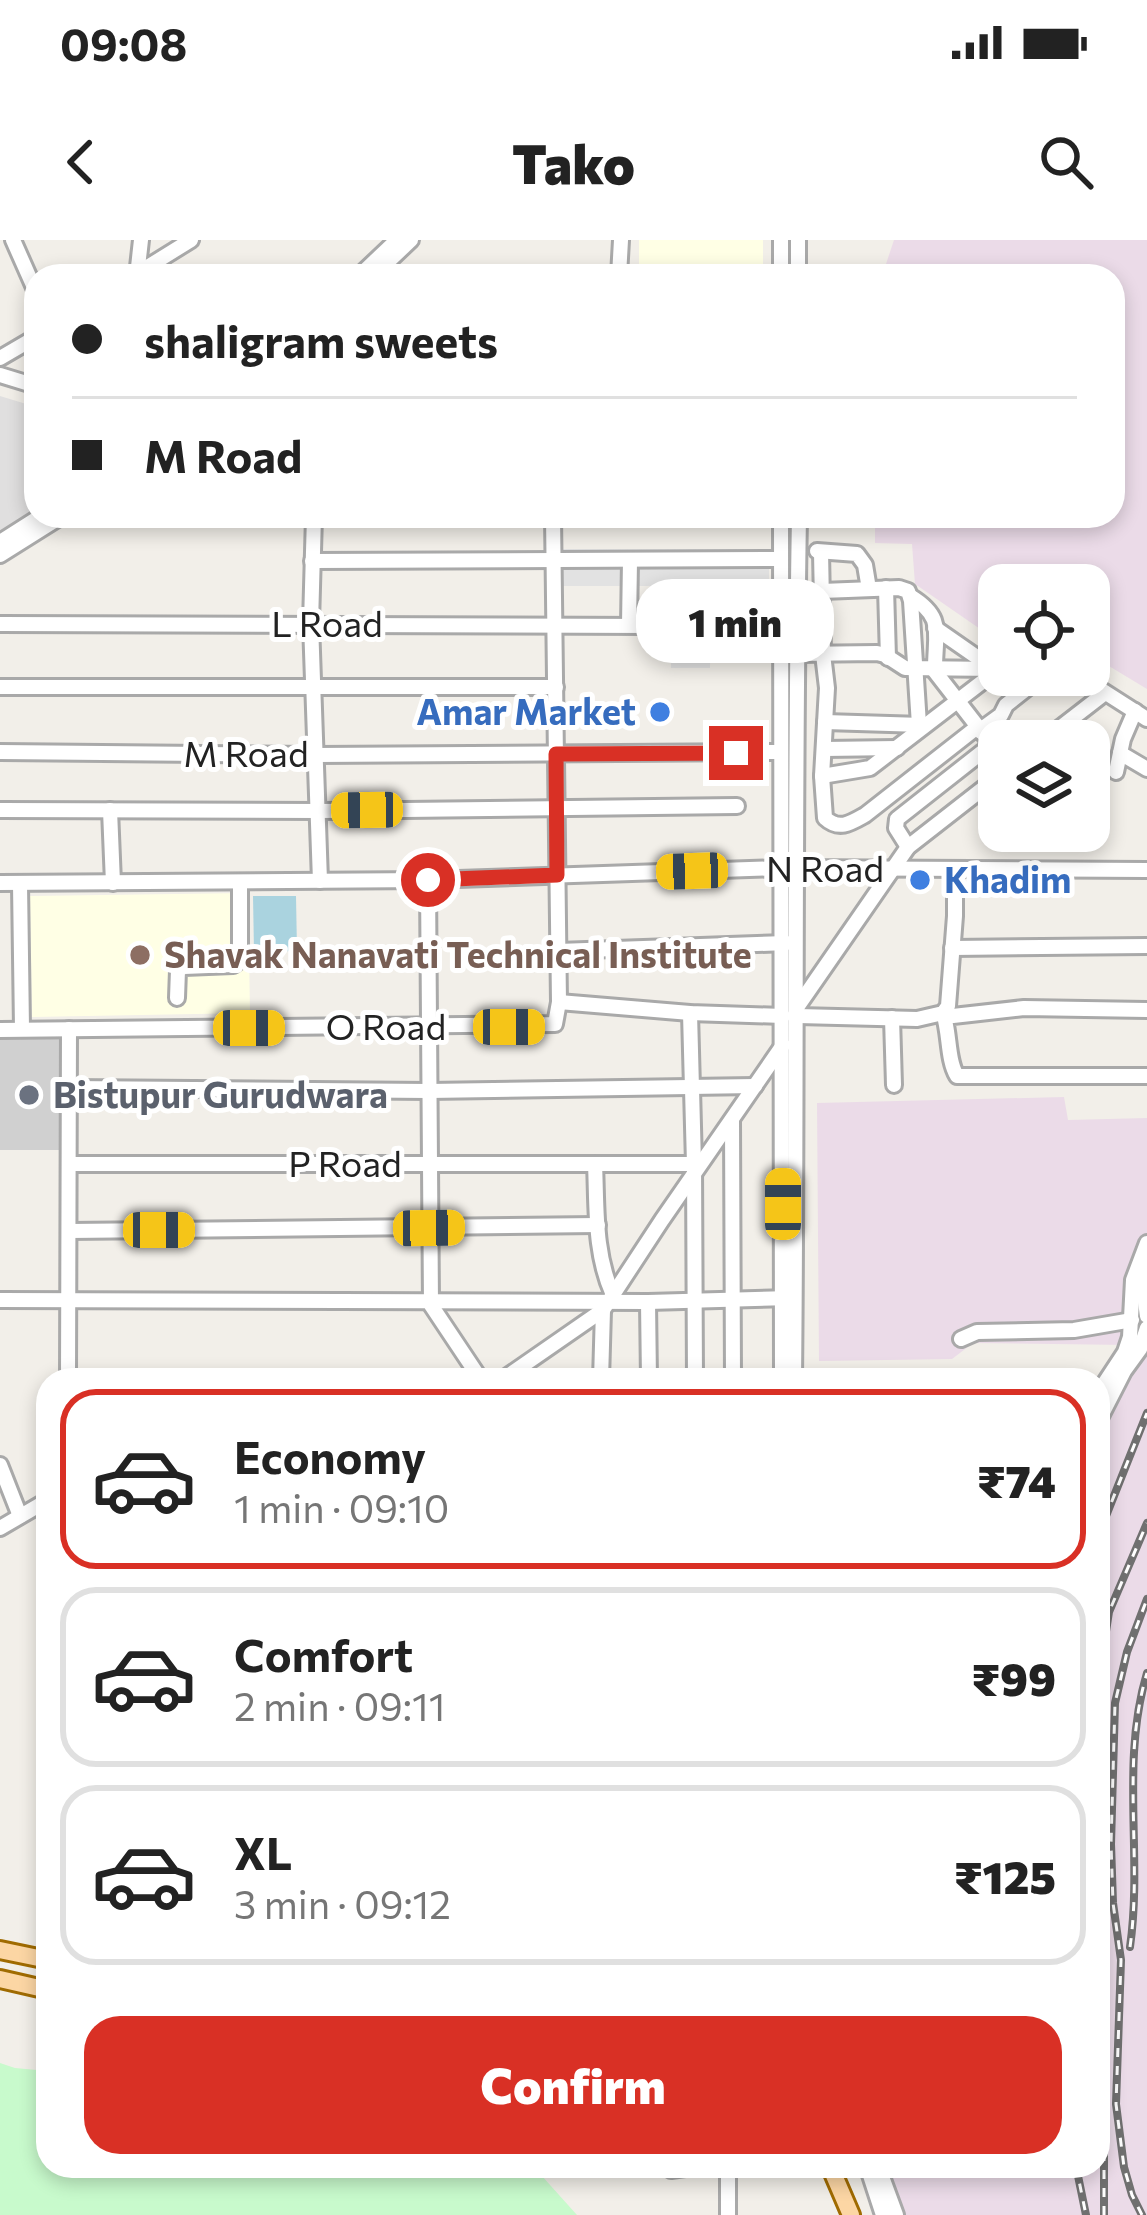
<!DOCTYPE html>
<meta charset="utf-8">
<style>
:root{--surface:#fff;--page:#f2f2f2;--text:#222;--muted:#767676;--line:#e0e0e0;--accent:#d93025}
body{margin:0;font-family:Commissioner,sans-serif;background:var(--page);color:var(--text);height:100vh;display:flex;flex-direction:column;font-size:45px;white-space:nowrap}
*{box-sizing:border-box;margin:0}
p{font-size:39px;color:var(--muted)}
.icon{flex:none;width:66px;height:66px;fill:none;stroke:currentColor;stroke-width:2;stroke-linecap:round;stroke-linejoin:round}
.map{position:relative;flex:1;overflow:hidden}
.details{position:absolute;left:36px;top:1128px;width:1074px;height:810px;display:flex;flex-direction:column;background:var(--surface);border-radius:36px;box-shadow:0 6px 18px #0003}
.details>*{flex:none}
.banner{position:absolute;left:24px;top:24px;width:1101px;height:264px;border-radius:36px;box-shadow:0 6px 18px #0003;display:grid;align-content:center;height:264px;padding:0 48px;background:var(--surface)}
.tools{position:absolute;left:978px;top:324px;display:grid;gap:24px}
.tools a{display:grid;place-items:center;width:132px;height:132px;border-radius:24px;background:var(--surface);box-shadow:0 6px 18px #0003;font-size:60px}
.end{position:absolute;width:54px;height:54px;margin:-27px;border:15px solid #d93025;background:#fff;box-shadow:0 0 0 6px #fff}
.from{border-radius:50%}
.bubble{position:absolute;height:84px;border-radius:36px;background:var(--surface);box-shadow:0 6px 18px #0003;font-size:39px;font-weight:800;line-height:84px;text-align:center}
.car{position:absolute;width:36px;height:72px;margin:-36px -18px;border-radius:15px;box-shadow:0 0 9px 3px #0007;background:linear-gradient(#f5c518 24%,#345 0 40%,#f5c518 0 76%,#345 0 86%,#f5c518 0)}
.banner b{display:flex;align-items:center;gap:42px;height:114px;font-size:45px}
.banner b+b{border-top:3px solid var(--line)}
.banner i{width:30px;height:30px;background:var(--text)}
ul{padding:21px 0 0;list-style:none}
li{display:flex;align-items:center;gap:36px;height:180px;margin:0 24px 18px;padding:0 24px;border:6px solid var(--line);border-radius:36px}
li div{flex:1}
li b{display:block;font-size:45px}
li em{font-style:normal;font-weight:800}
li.selected{border-color:var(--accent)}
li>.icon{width:108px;height:108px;stroke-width:1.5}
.action{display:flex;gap:24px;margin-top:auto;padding:24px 48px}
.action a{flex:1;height:138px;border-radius:36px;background:var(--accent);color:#fff;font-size:48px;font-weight:800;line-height:138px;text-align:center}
.status{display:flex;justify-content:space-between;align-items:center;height:84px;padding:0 60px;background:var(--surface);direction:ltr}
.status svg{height:33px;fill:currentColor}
header{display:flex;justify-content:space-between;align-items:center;height:156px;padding:0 48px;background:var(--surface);font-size:54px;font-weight:800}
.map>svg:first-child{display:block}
.residential{fill:#e0dfdf}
.industrial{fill:#ebdbe8}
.education{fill:#ffffe5}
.religious{fill:#d0d0d0}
.park{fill:#c8facc}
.parking{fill:#e2e2e2}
.water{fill:#aad3df}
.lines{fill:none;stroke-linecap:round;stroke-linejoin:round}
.minor-casing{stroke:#a9a9a9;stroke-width:20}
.major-casing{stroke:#a06b00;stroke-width:22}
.minor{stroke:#fff;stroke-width:14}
.major{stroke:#fcd6a4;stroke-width:16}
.rail-casing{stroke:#707070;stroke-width:8}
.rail{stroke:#fff;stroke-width:3;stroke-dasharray:9;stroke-linecap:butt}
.route{stroke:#d93025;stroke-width:15}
.shop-dot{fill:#3f7fe0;stroke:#fff;stroke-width:4.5}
.education-dot{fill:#8d6e63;stroke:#fff;stroke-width:4.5}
.worship-dot{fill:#6b7280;stroke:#fff;stroke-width:4.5}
.labels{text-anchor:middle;stroke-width:10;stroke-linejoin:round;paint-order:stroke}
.street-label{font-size:36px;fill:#222;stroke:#fff}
.shop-label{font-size:36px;font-weight:bold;fill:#366cbe;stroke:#fff;text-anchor:end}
.education-label{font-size:36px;font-weight:bold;fill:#785e54;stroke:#fff;text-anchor:start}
.worship-label{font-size:36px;font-weight:bold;fill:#5b616d;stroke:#fff;text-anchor:start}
</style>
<div class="status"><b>09:08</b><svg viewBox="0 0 49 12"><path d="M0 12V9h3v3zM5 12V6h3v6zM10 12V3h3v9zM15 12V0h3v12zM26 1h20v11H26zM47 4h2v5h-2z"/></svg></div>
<header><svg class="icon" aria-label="back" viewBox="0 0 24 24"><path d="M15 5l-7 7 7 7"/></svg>Tako<svg class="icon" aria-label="search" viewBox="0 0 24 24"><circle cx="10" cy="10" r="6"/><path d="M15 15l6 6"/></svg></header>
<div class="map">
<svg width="1147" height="1975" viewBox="0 0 1147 1975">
<rect width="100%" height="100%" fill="#f2efe9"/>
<path class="residential" d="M0,156L36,167V276L0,300Z"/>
<g class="industrial">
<path d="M894,0H1147V449L1089,414V345H999V402L915,344L912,304L875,303V276H1113V36H882Z"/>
<path d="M1064,857L1068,880L1147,878V1975H883L860,1926H1098V1151L1127,1105L973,1103L952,1119L819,1121L817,863Z"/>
</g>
<g class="education">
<rect x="639" y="0" width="124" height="36"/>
<path d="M248,653L250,773L32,777L30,656Z"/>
</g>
<rect class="religious" x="0" y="799" width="59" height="111"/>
<path class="park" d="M0,1823L15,1828L48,1831V1926H533L577,1975H0Z"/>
<path class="parking" d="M560,309H769V346H711L710,428H671L670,346H560Z"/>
<path class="water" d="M253,656H296L297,711L254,712Z"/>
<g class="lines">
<g class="minor-casing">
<g id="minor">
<path d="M13,0L36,52"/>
<path d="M781,0V36"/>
<path d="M133,36L191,0"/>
<path d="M137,36L141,0"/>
<path d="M359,36L397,0"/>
<path d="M373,36L411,0"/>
<path d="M619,36L621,0"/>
<path d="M798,36V0"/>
<path d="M0,118L36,97"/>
<path d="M0,135L36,146"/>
<path d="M314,276L311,383L320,641"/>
<path d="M781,276L782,1140"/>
<path d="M0,302L41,276"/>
<path d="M817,311L857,314L865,325L869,349"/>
<path d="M821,312L823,414L827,448L822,536L825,578C839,591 851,583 865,575L976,488"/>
<path d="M0,315L62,276"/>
<path d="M312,321L781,319"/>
<path d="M886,348L888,418"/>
<path d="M822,351L899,348L908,351L911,361L919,485"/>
<path d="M910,356C945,377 935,392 935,429"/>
<path d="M0,384L653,386"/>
<path d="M629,385L630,321"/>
<path d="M935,388L994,429"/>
<path d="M797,414L877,413L885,415L905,428L999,429"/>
<path d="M933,429L999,514"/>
<path d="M1078,435L1147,479"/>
<path d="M0,447H556"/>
<path d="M825,482L922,485"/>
<path d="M979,491L1001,475L1006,465L1044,435"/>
<path d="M1043,501L1105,453"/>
<path d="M824,509L897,508"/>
<path d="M0,512L317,515L780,512"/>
<path d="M1120,513L1147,529"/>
<path d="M1116,532L1123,499L1135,471"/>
<path d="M822,536L870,528L999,429"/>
<path d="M0,570L320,571L737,566"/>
<path d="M110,570L113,643"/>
<path d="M908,607L896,588L897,579L991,505"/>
<path d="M428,640L431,1065L481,1140"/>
<path d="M0,643L428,640L782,628L1147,630"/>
<path d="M20,644L22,789"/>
<path d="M952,708L1147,706"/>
<path d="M558,711L787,703"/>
<path d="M177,758L178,730L184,727L233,725L240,720V642"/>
<path d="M559,762L690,773L783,776"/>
<path d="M798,766L908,607L999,536"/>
<path d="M1147,770L1024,768L953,776L943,773C950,793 947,819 957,836H1147"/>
<path d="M690,773L694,924L695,1140"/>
<path d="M798,776L917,779L943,773L948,766L955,676V630"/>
<path d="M892,778L894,845"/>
<path d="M0,790L555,784L559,762L553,276"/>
<path d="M69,848L429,851L755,846"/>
<path d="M732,880L733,1140"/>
<path d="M69,924H694"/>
<path d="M595,924C597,968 594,1013 613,1055"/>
<path d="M69,991L598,985"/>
<path d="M1147,1028L1144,1054L1147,1076"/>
<path d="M0,1060L648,1062L791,1058"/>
<path d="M648,1062L649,1140"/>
<path d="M961,1099L977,1092L1074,1090L1132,1080"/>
<path d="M68,1140L69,789"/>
<path d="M502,1140L603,1070L662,980L783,805"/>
<path d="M601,1140L603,1070"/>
<path d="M794,1140C797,852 794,564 799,276"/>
<path d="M1098,1153L1125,1112L1130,1097L1133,1040L1147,1003"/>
<path d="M1098,1182L1124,1131L1140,1109L1147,1088"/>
<path d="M0,1225L20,1276"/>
<path d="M0,1288L48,1260"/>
<path d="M728,1926V1975"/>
<path d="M867,1926L883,1975"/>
<path d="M878,1926L896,1975"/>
<path d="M671,1930L699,1926"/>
</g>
</g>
<g class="major-casing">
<g id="major">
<path d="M0,1710L48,1720"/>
<path d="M0,1739L48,1750"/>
<path d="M830,1926L851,1975"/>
</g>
</g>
<use href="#minor" class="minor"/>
<use href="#major" class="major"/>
<g class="rail-casing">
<g id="rail">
<path d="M1098,1314L1104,1281L1147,1173"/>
<path d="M1098,1473L1099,1437L1109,1372L1147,1283"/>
<path d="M1130,1707C1143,1615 1120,1523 1147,1433"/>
<path d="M1076,1926L1086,1975"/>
<path d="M1104,1975V1880"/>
<path d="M1142,1975L1132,1955L1124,1927L1116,1864L1121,1720L1113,1663L1111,1604L1115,1463L1127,1412L1147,1359"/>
</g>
</g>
<use href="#rail" class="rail"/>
</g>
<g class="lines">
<path class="route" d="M428,640L557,635L556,514L736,513"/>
</g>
<g class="shop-dot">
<circle cx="660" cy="472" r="12"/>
<circle cx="920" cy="640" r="12"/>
</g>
<circle class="education-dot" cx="140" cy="715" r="12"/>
<circle class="worship-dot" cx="29" cy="855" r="12"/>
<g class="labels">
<g class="street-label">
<text x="327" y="397">L Road</text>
<text x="246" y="527">M Road</text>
<text x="825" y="642">N Road</text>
<text x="386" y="800">O Road</text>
<text x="345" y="937">P Road</text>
</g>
<g class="shop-label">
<text x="636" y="485">Amar Market</text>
<text x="944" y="653" text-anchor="start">Khadim</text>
</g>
<g class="education-label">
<text x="164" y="728">Shavak Nanavati Technical Institute</text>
</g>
<g class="worship-label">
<text x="53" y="868">Bistupur Gurudwara</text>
</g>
</g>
</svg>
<div class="tools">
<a><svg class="icon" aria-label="locate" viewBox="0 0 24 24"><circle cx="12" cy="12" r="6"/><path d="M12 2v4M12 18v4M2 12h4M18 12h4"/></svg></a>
<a><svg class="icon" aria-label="layers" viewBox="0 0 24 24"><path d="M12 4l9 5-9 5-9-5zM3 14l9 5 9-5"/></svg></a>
</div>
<i class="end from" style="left:428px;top:640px"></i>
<i class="end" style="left:736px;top:513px"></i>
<div class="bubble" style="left:636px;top:339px;width:198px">1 min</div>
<i class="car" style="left:367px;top:570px;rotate:269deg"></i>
<i class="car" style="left:692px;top:631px;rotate:268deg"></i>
<i class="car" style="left:509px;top:787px;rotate:90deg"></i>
<i class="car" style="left:249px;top:788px;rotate:90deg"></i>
<i class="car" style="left:783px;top:964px;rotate:0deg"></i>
<i class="car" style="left:429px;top:988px;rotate:89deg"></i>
<i class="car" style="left:159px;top:990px;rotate:90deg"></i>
<div class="banner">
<b><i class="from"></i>shaligram sweets</b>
<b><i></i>M Road</b>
</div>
<section class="details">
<ul>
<li class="selected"><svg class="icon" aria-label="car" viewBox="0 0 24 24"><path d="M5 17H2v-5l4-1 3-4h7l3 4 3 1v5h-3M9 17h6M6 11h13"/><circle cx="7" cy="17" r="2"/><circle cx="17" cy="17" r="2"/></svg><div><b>Economy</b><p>1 min · 09:10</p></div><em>₹74</em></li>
<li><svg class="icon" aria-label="car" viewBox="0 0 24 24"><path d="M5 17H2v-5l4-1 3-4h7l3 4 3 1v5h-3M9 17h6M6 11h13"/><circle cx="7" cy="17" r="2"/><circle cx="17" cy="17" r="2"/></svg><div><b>Comfort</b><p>2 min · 09:11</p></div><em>₹99</em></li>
<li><svg class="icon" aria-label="car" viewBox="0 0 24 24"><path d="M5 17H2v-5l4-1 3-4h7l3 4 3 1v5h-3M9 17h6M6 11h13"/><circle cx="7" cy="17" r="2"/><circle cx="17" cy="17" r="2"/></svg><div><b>XL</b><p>3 min · 09:12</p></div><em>₹125</em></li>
</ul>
<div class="action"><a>Confirm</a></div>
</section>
</div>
